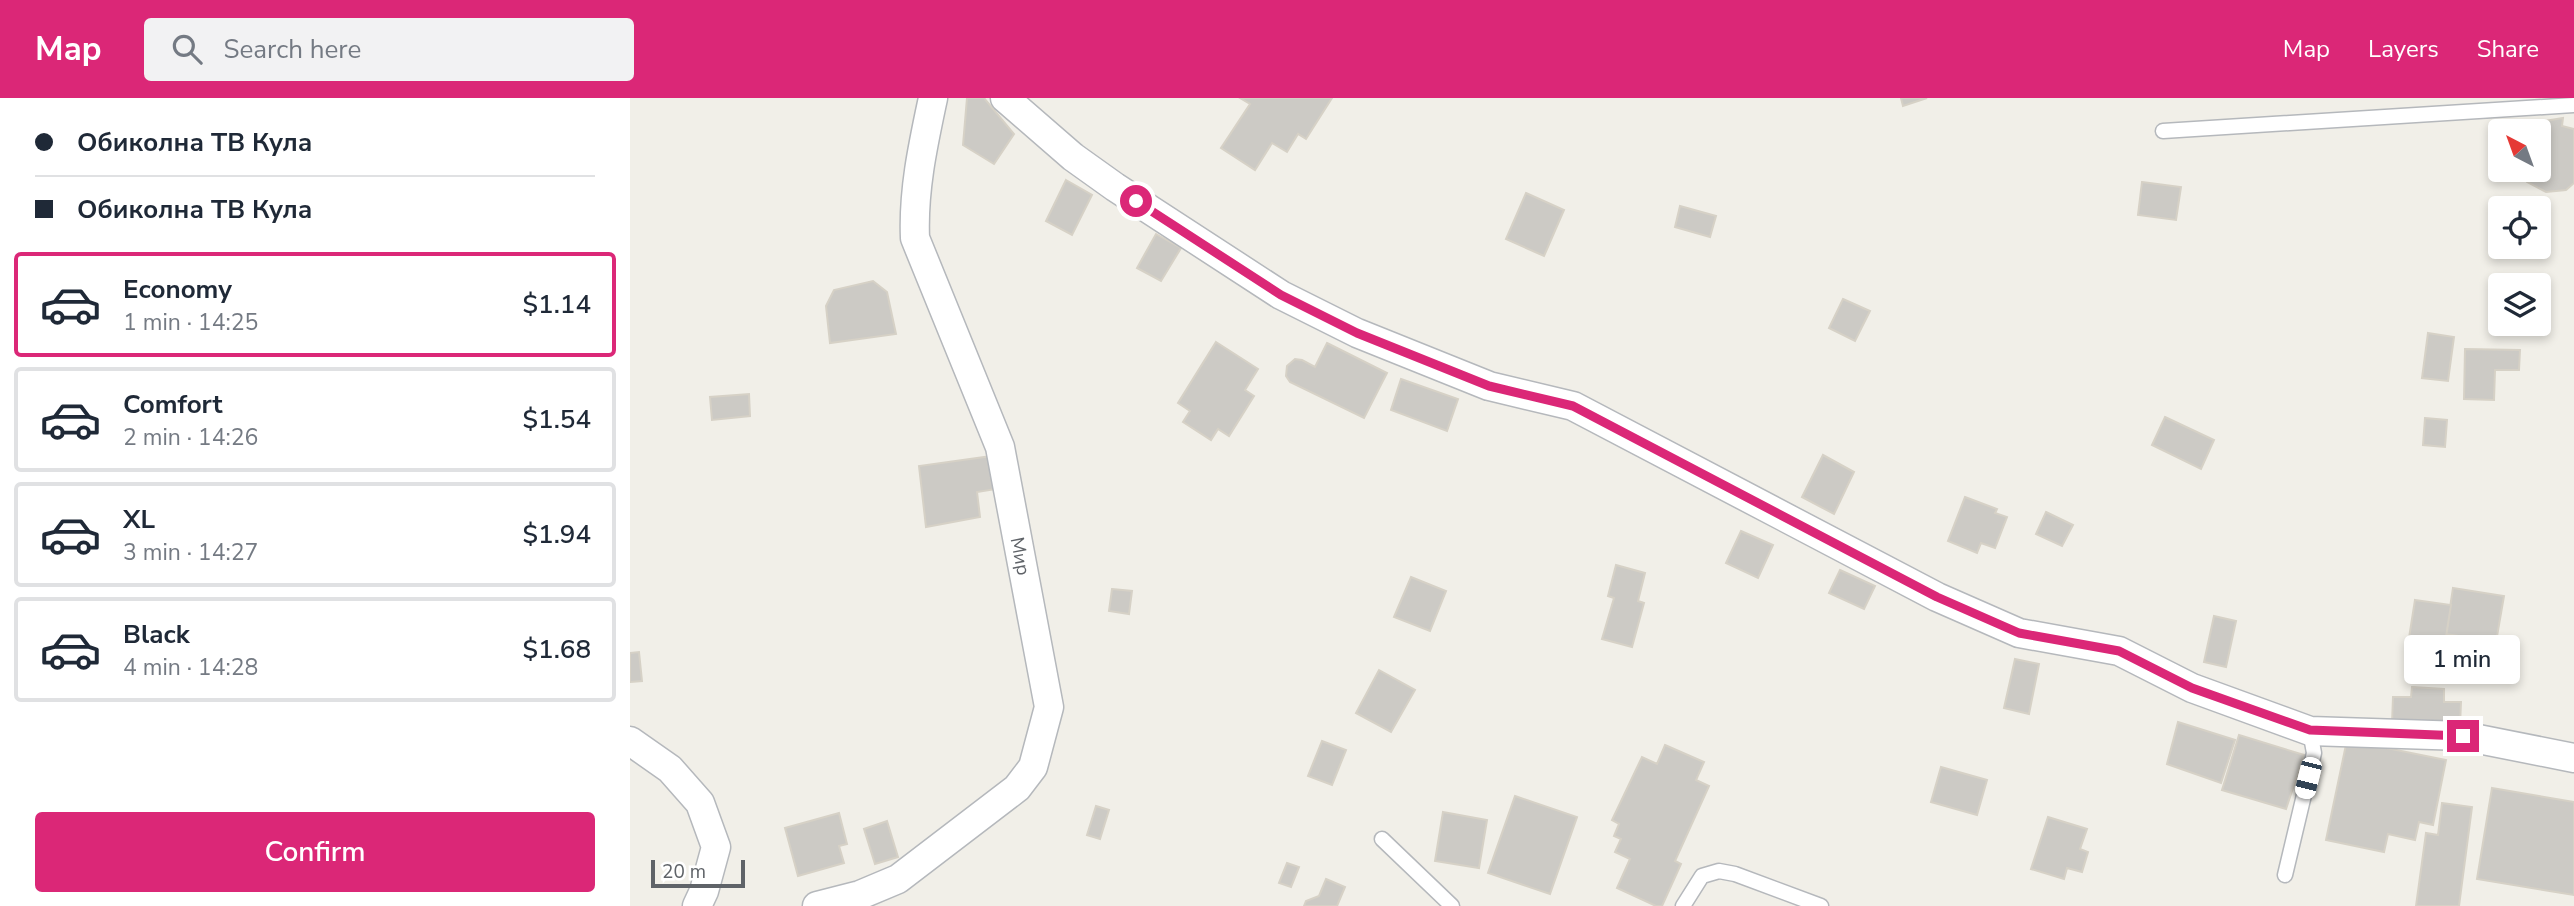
<!DOCTYPE html>
<meta charset="utf-8">
<style>
:root{--surface:#fff;--page:#f2f2f3;--text:#1f2937;--muted:#747a83;--line:#e0e1e3;--accent:#db2777}
body{margin:0;font-family:"Nunito Sans",sans-serif;background:var(--page);color:var(--text);height:100vh;display:flex;flex-direction:column;font-size:26px;white-space:nowrap}
*{box-sizing:border-box;margin:0}
p{font-size:23px;color:var(--muted)}
.icon{flex:none;width:38px;height:38px;fill:none;stroke:currentColor;stroke-width:2;stroke-linecap:round;stroke-linejoin:round}
.map{position:relative;flex:1;overflow:hidden}
.drawer{display:flex;flex-direction:column;background:var(--surface);width:630px}
.drawer>*{flex:none}
.hud{display:grid;align-content:center;height:154px;padding:0 35px;background:var(--surface)}
.needle{width:46px;rotate:319deg}
.fabs{position:absolute;left:1858px;top:21px;display:grid;gap:14px}
.fabs a{display:grid;place-items:center;width:63px;height:63px;border-radius:7px;background:var(--surface);box-shadow:0 4px 10px #0003;font-size:35px}
.scale{position:absolute;left:21px;bottom:18px;width:94px;box-sizing:border-box;padding-left:7px;border:4px solid #5f6368;border-top:0;font-size:19px;line-height:24px;white-space:nowrap;color:#5f6368;-webkit-text-stroke:5px #fff;paint-order:stroke}
.end{position:absolute;width:32px;height:32px;margin:-16px;border:9px solid #db2777;background:#fff;box-shadow:0 0 0 4px #fff}
.from{border-radius:50%}
.bubble{position:absolute;height:49px;border-radius:7px;background:var(--surface);box-shadow:0 4px 10px #0003;font-size:23px;font-weight:600;line-height:49px;text-align:center}
.car{position:absolute;width:21px;height:42px;margin:-21px -10px;border-radius:9px;box-shadow:0 0 5px 2px #0007;background:linear-gradient(#fff 24%,#345 0 40%,#fff 0 76%,#345 0 86%,#fff 0)}
.hud b{display:flex;align-items:center;gap:24px;height:66px;font-size:26px}
.hud b+b{border-top:2px solid var(--line)}
.hud i{width:18px;height:18px;background:var(--text)}
ul{padding:0;list-style:none}
li{display:flex;align-items:center;gap:21px;height:105px;margin:0 14px 10px;padding:0 21px;border:4px solid var(--line);border-radius:7px}
li div{flex:1}
li b{display:block;font-size:26px}
li em{font-style:normal;font-weight:600}
li.current{border-color:var(--accent)}
li>.icon{width:63px;height:63px;stroke-width:1.5}
.cta{display:flex;gap:14px;margin-top:auto;padding:14px 35px}
.cta a{flex:1;height:80px;border-radius:7px;background:var(--accent);color:#fff;font-size:28px;font-weight:600;line-height:80px;text-align:center}
header{display:flex;align-items:center;gap:42px;box-sizing:border-box;height:98px;padding:0 35px;background:var(--accent);color:#fff}
header strong{font-size:33px}
nav{display:flex;gap:38px;margin-inline-start:auto;font-size:24px}
.search{width:490px;height:63px;background:var(--page);display:flex;align-items:center;gap:18px;box-sizing:border-box;padding:0 24px;border-radius:7px;color:var(--muted);font-size:26px}
main{display:flex;flex:1;min-height:0}
.map>svg:first-child{display:block}
.building{fill:#cccac5;stroke:#d6d1c6;stroke-width:2}
.lines{fill:none;stroke-linecap:round;stroke-linejoin:round}
.service-casing{stroke:#b5b8bc;stroke-width:17}
.minor-casing{stroke:#b5b8bc;stroke-width:31}
.service{stroke:#fff;stroke-width:14}
.minor{stroke:#fff;stroke-width:28}
.route{stroke:#db2777;stroke-width:9}
.labels{text-anchor:middle;stroke-width:5;stroke-linejoin:round;paint-order:stroke}
.street-label{font-size:19px;fill:#5f6368;stroke:#fff}
</style>
<header>
<strong>Map</strong>
<div class="search"><svg class="icon" aria-label="search" viewBox="0 0 24 24"><circle cx="10" cy="10" r="6"/><path d="M15 15l6 6"/></svg>Search here</div>
<nav><a>Map</a><a>Layers</a><a>Share</a></nav>
</header>
<main>
<section class="drawer">
<div class="hud">
<b><i class="from"></i>Обиколна ТВ Кула</b>
<b><i></i>Обиколна ТВ Кула</b>
</div>
<ul>
<li class="current"><svg class="icon" aria-label="car" viewBox="0 0 24 24"><path d="M5 17H2v-5l4-1 3-4h7l3 4 3 1v5h-3M9 17h6M6 11h13"/><circle cx="7" cy="17" r="2"/><circle cx="17" cy="17" r="2"/></svg><div><b>Economy</b><p>1 min · 14:25</p></div><em>$1.14</em></li>
<li><svg class="icon" aria-label="car" viewBox="0 0 24 24"><path d="M5 17H2v-5l4-1 3-4h7l3 4 3 1v5h-3M9 17h6M6 11h13"/><circle cx="7" cy="17" r="2"/><circle cx="17" cy="17" r="2"/></svg><div><b>Comfort</b><p>2 min · 14:26</p></div><em>$1.54</em></li>
<li><svg class="icon" aria-label="car" viewBox="0 0 24 24"><path d="M5 17H2v-5l4-1 3-4h7l3 4 3 1v5h-3M9 17h6M6 11h13"/><circle cx="7" cy="17" r="2"/><circle cx="17" cy="17" r="2"/></svg><div><b>XL</b><p>3 min · 14:27</p></div><em>$1.94</em></li>
<li><svg class="icon" aria-label="car" viewBox="0 0 24 24"><path d="M5 17H2v-5l4-1 3-4h7l3 4 3 1v5h-3M9 17h6M6 11h13"/><circle cx="7" cy="17" r="2"/><circle cx="17" cy="17" r="2"/></svg><div><b>Black</b><p>4 min · 14:28</p></div><em>$1.68</em></li>
</ul>
<div class="cta"><a>Confirm</a></div>
</section>
<div class="map">
<svg width="1944" height="808" viewBox="0 0 1944 808">
<rect width="100%" height="100%" fill="#f1efe8"/>
<g class="building">
<path d="M337,0H354L384,36L364,66L333,47Z"/>
<path d="M610,0H702L676,41L668,36L657,54L642,45L625,72L591,50L620,6Z"/>
<path d="M1271,0H1297L1273,8Z"/>
<path d="M1933,20L1932,28L1944,31V85L1936,92L1916,94L1897,84V72H1909V33H1897V26Z"/>
<path d="M436,82L462,97L442,137L416,123Z"/>
<path d="M1512,84L1551,89L1546,122L1508,117Z"/>
<path d="M896,95L934,112L914,158L876,141Z"/>
<path d="M1050,108L1086,118L1080,139L1045,129Z"/>
<path d="M526,136L551,150L531,183L507,170Z"/>
<path d="M243,183L257,194L266,236L200,245L196,208L204,192Z"/>
<path d="M1213,201L1240,213L1225,243L1199,230Z"/>
<path d="M1798,235L1824,239L1818,283L1792,280Z"/>
<path d="M586,244L628,271L615,292L624,298L599,338L588,331L581,342L553,324L560,313L548,305Z"/>
<path d="M697,245L757,275L734,320L660,284L656,278L657,268L665,261L672,262L685,269Z"/>
<path d="M1835,251L1890,252L1889,272H1865L1864,302L1834,301Z"/>
<path d="M771,281L828,301L817,333L761,312Z"/>
<path d="M119,296L120,318L82,322L80,299Z"/>
<path d="M1535,319L1584,342L1571,371L1522,347Z"/>
<path d="M1795,320L1817,322L1815,349L1793,347Z"/>
<path d="M1193,357L1224,374L1204,416L1172,399Z"/>
<path d="M362,358L366,391L347,394L350,419L296,429L289,368Z"/>
<path d="M1335,399L1367,411L1365,415L1377,419L1365,450L1351,445L1347,455L1318,443Z"/>
<path d="M1416,414L1443,427L1432,448L1406,436Z"/>
<path d="M1111,433L1143,447L1128,480L1096,465Z"/>
<path d="M986,467L1015,475L1008,503L1014,505L1002,549L972,541L984,500L978,498Z"/>
<path d="M1210,472L1245,488L1234,511L1199,495Z"/>
<path d="M781,479L816,493L800,533L764,519Z"/>
<path d="M1823,490L1874,498L1866,544L1816,536Z"/>
<path d="M482,491L502,493L499,516L479,513Z"/>
<path d="M1785,502L1821,507L1815,545L1779,540Z"/>
<path d="M1584,518L1606,523L1596,569L1574,564Z"/>
<path d="M9,554L12,583L0,584V555Z"/>
<path d="M1385,561L1409,566L1399,616L1374,610Z"/>
<path d="M749,572L785,592L761,634L726,615Z"/>
<path d="M1782,589L1814,591V604H1831L1830,628L1762,626L1763,599H1781Z"/>
<path d="M1548,624L1605,642L1591,685L1537,666Z"/>
<path d="M1609,637L1674,657L1656,711L1592,692Z"/>
<path d="M1717,642L1816,662L1803,727L1789,724L1785,742L1758,736L1754,754L1696,742Z"/>
<path d="M692,643L716,652L702,687L678,678Z"/>
<path d="M1035,647L1074,664L1066,682L1079,688L1045,763L1051,766L1032,808H1026L987,790L1000,761L985,754L991,741L984,738L989,726L982,722L1012,659L1027,666Z"/>
<path d="M1311,669L1357,682L1347,717L1301,704Z"/>
<path d="M1862,690L1944,704V797L1847,781Z"/>
<path d="M885,698L947,719L920,796L858,775Z"/>
<path d="M1812,705L1842,709L1829,808H1786L1796,735L1808,737Z"/>
<path d="M466,708L479,712L470,741L457,737Z"/>
<path d="M813,714L857,722L849,770L805,763Z"/>
<path d="M209,715L217,746L209,748L214,765L168,778L155,730Z"/>
<path d="M1418,719L1457,731L1450,751L1458,754L1452,774L1437,770L1434,781L1401,771Z"/>
<path d="M257,723L268,759L245,766L234,731Z"/>
<path d="M657,765L669,769L661,789L649,785Z"/>
<path d="M696,781L715,789L707,808H674L676,803L689,798Z"/>
</g>
<g class="lines">
<g class="service-casing">
<g id="service">
<path d="M1533,33L1944,7"/>
<path d="M752,741L822,808"/>
<path d="M1655,777L1684,655L1680,633"/>
<path d="M1053,808L1072,778L1089,773L1105,776L1191,808"/>
</g>
</g>
<g class="minor-casing">
<g id="minor">
<path d="M375,0L443,59L485,89L651,197L727,235L859,288L943,308L1307,499L1389,535L1489,553L1562,590L1680,633L1833,638L1944,660"/>
<path d="M0,643L40,671L70,705L86,749L74,793L67,808"/>
<path d="M187,808L230,797L268,781L387,690L403,669L419,609L370,349L285,140C283,92 293,47 303,0"/>
</g>
</g>
<use href="#service" class="service"/>
<use href="#minor" class="minor"/>
</g>
<g class="lines">
<path class="route" d="M506,103L651,197L727,235L859,288L943,308L1307,499L1389,535L1489,553L1562,590L1680,632L1833,638"/>
</g>
<g class="labels">
<g class="street-label">
<text transform="translate(391 458) rotate(79)" y="7">Мир</text>
</g>
</g>
</svg>
<div class="fabs">
<a><svg class="needle" viewBox="-14 -14 28 28"><path d="M0-13l5 13h-10z" fill="#e53935"/><path d="M0 13l5-13h-10z" fill="#747a83"/></svg></a>
<a><svg class="icon" aria-label="locate" viewBox="0 0 24 24"><circle cx="12" cy="12" r="6"/><path d="M12 2v4M12 18v4M2 12h4M18 12h4"/></svg></a>
<a><svg class="icon" aria-label="layers" viewBox="0 0 24 24"><path d="M12 4l9 5-9 5-9-5zM3 14l9 5 9-5"/></svg></a>
</div>
<div class="scale">20 m</div>
<i class="end from" style="left:506px;top:103px"></i>
<i class="end" style="left:1833px;top:638px"></i>
<div class="bubble" style="left:1774px;top:537px;width:116px">1 min</div>
<i class="car" style="left:1678px;top:680px;rotate:194deg"></i>
</div>
</main>
